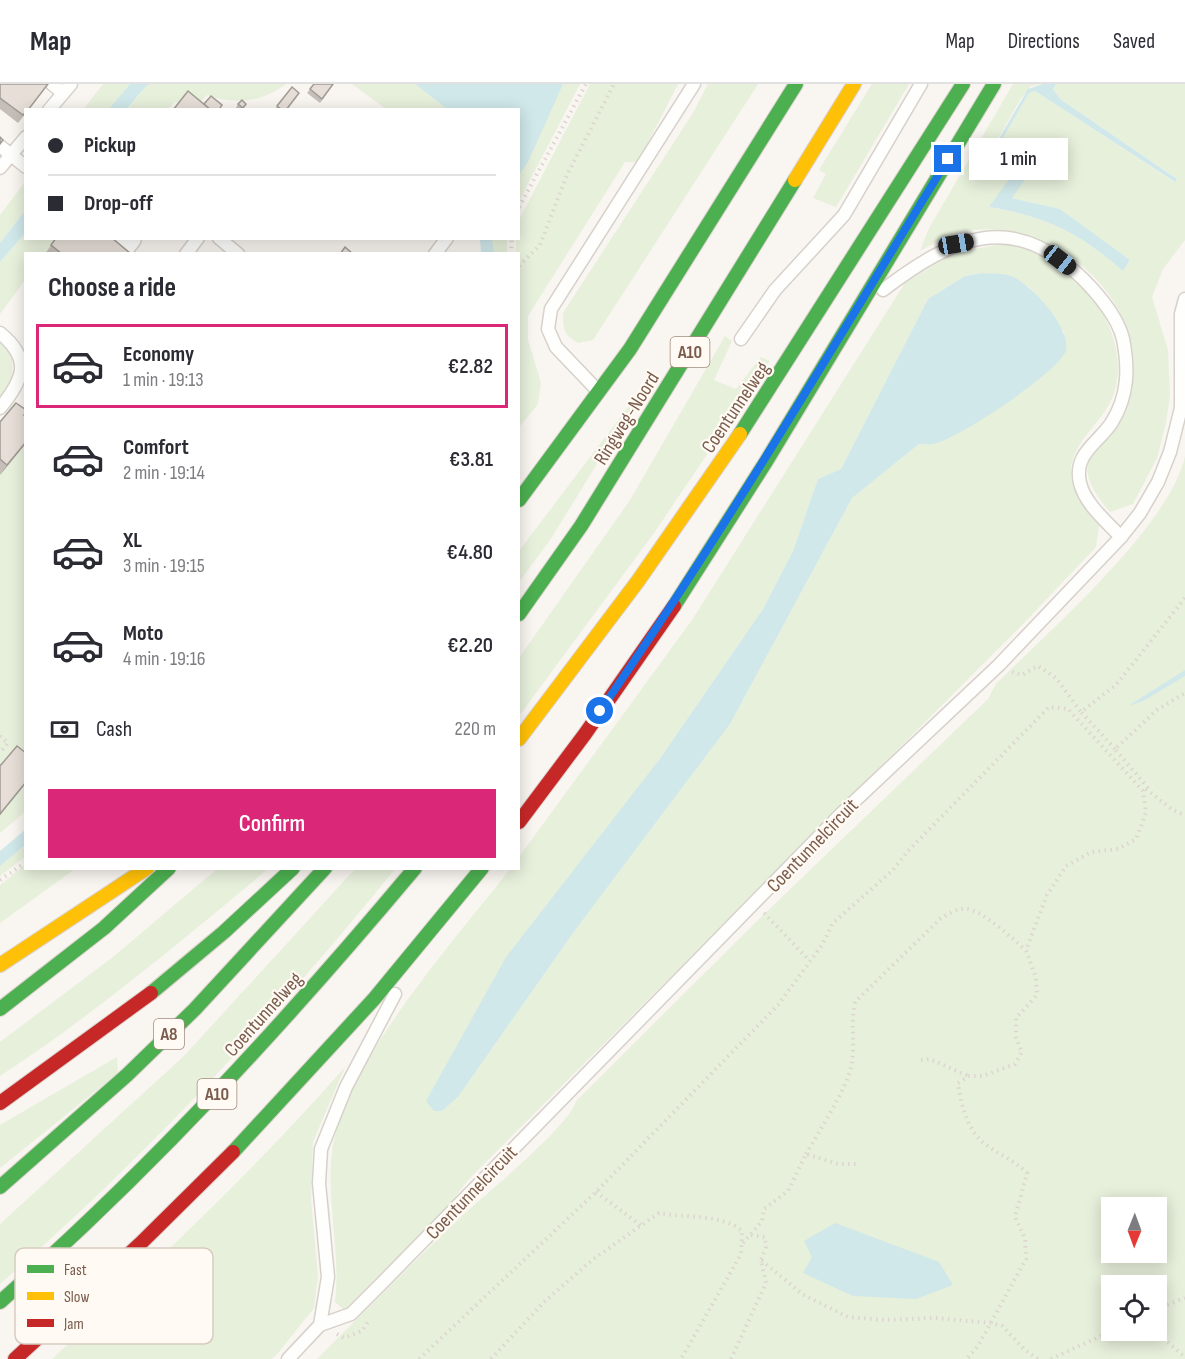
<!DOCTYPE html>
<meta charset="utf-8">
<style>
:root{--surface:#fff;--page:#f7f7f7;--text:#2b2b33;--muted:#7c7c81;--line:#e1e1e2;--accent:#db2777}
body{margin:0;font-family:"Sofia Sans Condensed",sans-serif;background:var(--page);color:var(--text);height:100vh;display:flex;flex-direction:column;font-size:22px;white-space:nowrap}
*{box-sizing:border-box;margin:0}
p{font-size:20px;color:var(--muted)}
.icon{flex:none;width:33px;height:33px;fill:none;stroke:currentColor;stroke-width:2;stroke-linecap:round;stroke-linejoin:round}
.map{position:relative;flex:1;overflow:hidden}
.panel{position:absolute;left:24px;top:168px;width:496px;height:618px;display:flex;flex-direction:column;background:var(--surface);border-radius:0px;box-shadow:0 3px 15px #0003}
.panel>*{flex:none}
.banner{position:absolute;left:24px;top:24px;width:496px;height:132px;border-radius:0px;box-shadow:0 3px 15px #0003;display:grid;align-content:center;height:132px;padding:0 24px;background:var(--surface)}
.needle{width:39px;rotate:181deg}
.fabs{position:absolute;left:1101px;top:1113px;display:grid;gap:12px}
.fabs a{display:grid;place-items:center;width:66px;height:66px;border-radius:0px;background:var(--surface);box-shadow:0 3px 15px #0003;font-size:30px}
.end{position:absolute;width:27px;height:27px;margin:-14px;border:8px solid #1a73e8;background:#fff;box-shadow:0 0 0 3px #fff}
.from{border-radius:50%}
.bubble{position:absolute;height:42px;border-radius:0px;background:var(--surface);box-shadow:0 3px 15px #0003;font-size:20px;font-weight:600;line-height:42px;text-align:center}
.car{position:absolute;width:18px;height:36px;margin:-18px -9px;border-radius:8px;box-shadow:0 0 4px 2px #0007;background:linear-gradient(#222 24%,#8ab4d8 0 40%,#222 0 76%,#8ab4d8 0 86%,#222 0)}
.banner b{display:flex;align-items:center;gap:21px;height:57px;font-size:22px}
.banner b+b{border-top:2px solid var(--line)}
.banner i{width:15px;height:15px;background:var(--text)}
ul{padding:0;list-style:none}
li{display:flex;align-items:center;gap:18px;height:84px;margin:0 12px 9px;padding:0 12px;border:3px solid transparent;border-radius:0px}
li div{flex:1}
li b{display:block;font-size:22px}
li em{font-style:normal;font-weight:600}
li.current{border-color:var(--accent)}
li>.icon{width:54px;height:54px;stroke-width:1.5}
h2{padding:0 24px;font-size:27px;line-height:72px}
.pay{display:flex;align-items:center;gap:15px;height:66px;padding:0 24px;font-size:22px}
.pay p{margin-inline-start:auto}
.button{display:flex;gap:12px;margin-top:auto;padding:12px 24px}
.button a{flex:1;height:69px;border-radius:0px;background:var(--accent);color:#fff;font-size:24px;font-weight:600;line-height:69px;text-align:center}
header{display:flex;align-items:center;gap:36px;box-sizing:border-box;height:84px;padding:0 30px;background:var(--surface);border-bottom:2px solid var(--line)}
header strong{font-size:28px}
nav{display:flex;gap:33px;margin-inline-start:auto;font-size:21px}
.map>svg:first-child{display:block}
.green{fill:#e7f0db;fill-rule:evenodd}
.water{fill:#d0e8ea}
.lines{fill:none;stroke-linecap:round;stroke-linejoin:round}
.lane-casing{stroke:#d7d1cb;stroke-width:15}
.street-casing{stroke:#d7d1cb;stroke-width:27}
.fast-casing{stroke:#dad1cc;stroke-width:16}
.slow-casing{stroke:#dad1cc;stroke-width:16}
.jam-casing{stroke:#dad1cc;stroke-width:16}
.path{stroke:#dcd5d0;stroke-width:4;stroke-dasharray:1.5 4.5;stroke-linecap:butt}
.lane{stroke:#fefefd;stroke-width:12}
.street{stroke:#fefefd;stroke-width:24}
.fast{stroke:#4caf50;stroke-width:14}
.slow{stroke:#ffc107;stroke-width:14}
.jam{stroke:#c62828;stroke-width:14}
.wall{fill:#c6bfb9}
.shaded-wall{fill:#a19b96}
.building{fill:#e6ded7;stroke:#a19b96;stroke-width:1.5}
.route{stroke:#1a73e8;stroke-width:8}
.labels{text-anchor:middle;stroke-width:4.5;stroke-linejoin:round;paint-order:stroke}
.shield{fill:#fffaf3;stroke:#a28b7f;stroke-width:1.5}
.shield-label{font-size:18px;font-weight:bold;fill:#7a5c4d}
.street-label{font-size:20px;fill:#7a5c4d;stroke:#fffaf3}
.key{fill:#fffaf3;stroke:#d7cbc1;stroke-width:1.5}
.key-label{font-size:16px;fill:#7a5c4d}
</style>
<header>
<strong>Map</strong>
<nav><a>Map</a><a>Directions</a><a>Saved</a></nav>
</header>
<div class="map">
<svg width="1185" height="1275" viewBox="0 0 1185 1275">
<rect width="100%" height="100%" fill="#f9f5f0"/>
<g class="green">
<path d="M103,0H130L109,25L83,26Z"/>
<path d="M151,0H286C262,18 235,21 207,11L194,24L175,18L168,25L127,26L146,2Z"/>
<path d="M352,0H415L447,25H386Z"/>
<path d="M563,0H580L519,117V91Z"/>
<path d="M590,0H678L638,78H625L528,232V256L541,299L538,320L519,343V170L516,169V155L519,154V136Z"/>
<path d="M708,0H758L593,256L578,259C564,251 563,245 563,229L693,29Z"/>
<path d="M872,0H909L836,123L813,114L826,90L819,86Z"/>
<path d="M1013,0H1043L1031,2L1020,16L983,81L985,83L1029,9L1035,7L1174,98L1176,94L1060,15L1053,5L1056,0H1185V156L1163,185L1152,213L1168,266L1170,311L1166,339L1157,374L1133,420L1110,428C1099,415 1081,393 1090,375C1094,366 1103,357 1109,349C1127,325 1136,299 1133,269C1123,193 1036,131 961,148C947,151 933,160 920,167L928,146ZM1027,92L1011,114L1060,125L1130,176L1123,187C1078,148 1048,133 989,123Z"/>
<path d="M25,98V127L0,159V131Z"/>
<path d="M25,149L26,154L58,155L46,169L26,170L25,196L0,230V178Z"/>
<path d="M492,155H507V169H494Z"/>
<path d="M1002,160C1009,161 1018,161 1024,163C1081,180 1135,253 1113,312C1102,340 1073,356 1071,386C1069,406 1087,426 1099,441L1096,463L1025,538L468,1096L433,1143L344,1226L335,1218C341,1168 326,1118 332,1068C343,980 456,855 510,785L519,784V773L692,536L905,199L954,169ZM983,189L1029,203L1065,249L934,360H919L852,414L730,640L573,849L458,1013L442,1027L659,676L763,525L793,467L818,395L841,385L928,215L965,192Z"/>
<path d="M725,252L732,257L714,296L736,305L761,273L770,277L654,449L519,632V574L630,416Z"/>
<path d="M0,257L11,267C13,289 15,298 0,317Z"/>
<path d="M650,294L550,456L519,498V467Z"/>
<path d="M14,318L26,328V727L0,749V338Z"/>
<path d="M1185,372V1275H317C364,1228 411,1180 460,1134C484,1111 569,1043 576,1017L757,837L988,615L996,600C1049,547 1170,442 1185,372ZM1112,1124H1156V1168H1112ZM1112,1202H1156V1246H1112Z"/>
<path d="M25,761V773L0,792V782Z"/>
<path d="M25,781L26,784L75,785L0,839V801Z"/>
<path d="M217,785H268C181,857 95,930 0,992V958L113,873Z"/>
<path d="M355,785H395C275,933 144,1075 0,1200V1140L184,972Z"/>
<path d="M117,973L118,989L0,1084V1041Z"/>
<path d="M345,983L313,1058L311,1116L318,1192L314,1224L278,1269L272,1275H52C153,1181 254,1087 345,983Z"/>
</g>
<g class="water">
<path d="M130,0H151L146,2L127,25H109Z"/>
<path d="M415,0H563L528,78L519,91V26L447,25Z"/>
<path d="M1043,0H1056L1053,5L1060,15L1177,95L1175,98L1035,7L1029,9L986,83L983,82L1028,5Z"/>
<path d="M1019,81L1027,92L1012,114L1060,125L1130,176L1123,187C1078,148 1048,133 989,123Z"/>
<path d="M25,127V149L0,178V159Z"/>
<path d="M480,155H492L494,169H481Z"/>
<path d="M983,189C992,190 1003,189 1011,192C1030,199 1071,243 1066,266C1061,287 956,356 933,360C929,361 923,360 919,360L852,414L730,640L573,849L458,1013L442,1027H434L426,1017L506,873L659,676L763,525L793,467L818,395L841,385L928,215L965,192Z"/>
<path d="M1185,586V592L1143,617L1128,622Z"/>
<path d="M25,746V761L0,782V767Z"/>
<path d="M835,1139L939,1178L953,1201L916,1215L853,1212L803,1189L812,1173L804,1157Z"/>
</g>
<g class="lines">
<g class="lane-casing">
<g id="lane">
<path d="M52,0L63,9"/>
<path d="M49,26L71,0"/>
<path d="M0,62L26,83"/>
<path d="M0,84L26,53"/>
<path d="M219,154L238,170"/>
<path d="M186,170L198,154"/>
<path d="M435,170L447,154"/>
<path d="M883,206C953,153 1012,125 1083,195C1098,210 1118,234 1123,255C1129,285 1128,312 1112,338C1099,359 1073,369 1080,399C1085,420 1107,438 1121,453"/>
<path d="M0,249C32,275 24,295 0,324"/>
<path d="M741,255L775,206L844,131L921,0"/>
<path d="M598,307L556,263L548,245L551,225L694,0"/>
<path d="M320,1241L328,1193L319,1099L321,1065L346,1003L395,910"/>
<path d="M288,1275L320,1241L351,1230L382,1199L842,729L999,581L1121,453L1140,429L1158,398L1170,368L1181,324V230L1185,215"/>
</g>
</g>
<g class="street-casing">
<path id="street" d="M121,164L129,154"/>
</g>
<g class="fast-casing">
<g id="fast">
<path d="M740,350L963,0"/>
<path d="M519,416L630,265L796,0"/>
<path d="M674,522L767,376L994,0"/>
<path d="M519,530L581,442L795,96"/>
<path d="M151,909L224,848L293,784"/>
<path d="M0,925L104,844L169,784"/>
<path d="M233,1068L374,915L482,784"/>
<path d="M0,1103L127,991L195,925L325,784"/>
<path d="M0,1218C151,1085 286,938 415,784"/>
</g>
</g>
<g class="slow-casing">
<g id="slow">
<path d="M795,96L854,0"/>
<path d="M519,655L638,497L740,350"/>
<path d="M0,881L147,784"/>
</g>
</g>
<g class="jam-casing">
<g id="jam">
<path d="M519,738L585,650L674,522"/>
<path d="M0,1019L151,909"/>
<path d="M15,1275L140,1160L233,1068"/>
</g>
</g>
<g class="path">
<path d="M519,123L586,0"/>
<path d="M511,170L512,154"/>
<path d="M519,182L540,161L567,91L614,0"/>
<path d="M1012,588L1022,591L1038,582L1056,594L1081,628"/>
<path d="M0,652L8,659L0,669"/>
<path d="M1115,665L1081,628L1116,601L1185,514"/>
<path d="M1148,704L1115,665L1157,626L1185,609"/>
<path d="M1146,705L1173,726L1185,731"/>
<path d="M0,796L26,778"/>
<path d="M764,829L809,876"/>
<path d="M921,976L930,975L968,992"/>
<path d="M806,1070C818,1049 847,1004 851,983C856,961 850,940 855,918L940,835C948,830 957,824 967,825C984,827 1012,855 1026,866"/>
<path d="M596,1108L642,1142"/>
<path d="M751,1151L765,1153L766,1163L761,1176"/>
<path d="M743,1159L762,1137L764,1125L788,1107L806,1070L838,1080H860"/>
<path d="M1156,1225L1185,1214"/>
<path d="M1156,1245L1159,1251L1185,1273"/>
<path d="M337,1250L344,1254L362,1247L369,1236"/>
<path d="M419,1275L596,1108L778,921L822,861L833,839L893,786L908,767L1049,623L1068,625L1143,707L1146,729L1136,755L1118,765L1091,768L1066,782L1047,811L1026,866L1036,894L1037,911L1016,934V954L1022,968L1015,980L983,992H969L958,999C961,1022 968,1049 988,1062C1002,1072 1015,1077 1027,1089L1015,1133L1025,1154L1026,1175L978,1262L967,1275"/>
<path d="M491,1275L545,1217L592,1176L659,1129C685,1134 723,1130 742,1147L741,1170L681,1275"/>
<path d="M731,1275L766,1199L761,1176L802,1210L848,1233L884,1236L935,1234L991,1239L1002,1242L1024,1265L1038,1275"/>
<path d="M1051,1275L1114,1246"/>
</g>
<use href="#lane" class="lane"/>
<use href="#street" class="street"/>
<use href="#fast" class="fast"/>
<use href="#slow" class="slow"/>
<use href="#jam" class="jam"/>
</g>
<g class="wall">
<path d="M0,0L26,29L18,39L0,25Z"/>
<path d="M314,0H334L320,19L307,9Z"/>
<path d="M292,3L286,26L275,25Z"/>
<path d="M238,20H246L242,26H237L236,24Z"/>
<path d="M56,154L131,170H45Z"/>
<path d="M24,331L26,359L0,391V338Z"/>
</g>
<g class="shaded-wall">
<path d="M26,358V359L0,391L7,381Z"/>
<path d="M26,698V699L0,731V730Z"/>
</g>
<g class="building">
<path d="M0,0H48L28,26H26V28L23,31L0,14Z"/>
<path d="M314,0H333L322,15L310,5Z"/>
<path d="M292,3L299,9L286,26H282L277,22Z"/>
<path d="M188,7L211,26H173Z"/>
<path d="M211,12L222,21L219,26H211L204,20Z"/>
<path d="M242,16L246,20L243,24L238,20Z"/>
<path d="M0,53L3,56L0,60Z"/>
<path d="M56,154H112L131,170H62L51,161Z"/>
<path d="M345,163L353,170H340Z"/>
<path d="M16,319L26,326V329L24,331L26,332V358L7,381L0,375V338Z"/>
<path d="M17,662L26,669V698L0,730V682Z"/>
</g>
<g class="lines">
<path class="route" d="M600,627C724,448 834,261 948,75"/>
</g>
<g class="labels">
<g class="shield">
<rect x="670.5" y="253" width="39" height="30" rx="4.5"/>
<rect x="154" y="935" width="30" height="30" rx="4.5"/>
<rect x="197.5" y="995" width="39" height="30" rx="4.5"/>
</g>
<g class="shield-label">
<text x="690" y="274">A10</text>
<text x="169" y="956">A8</text>
<text x="217" y="1016">A10</text>
</g>
<g class="street-label">
<text transform="translate(735 323) rotate(-56)" y="7">Coentunnelweg</text>
<text transform="translate(626 334) rotate(-58)" y="7">Ringweg-Noord</text>
<text transform="translate(812 761) rotate(-46)" y="7">Coentunnelcircuit</text>
<text transform="translate(263 930) rotate(-48)" y="7">Coentunnelweg</text>
<text transform="translate(471 1108) rotate(-46)" y="7">Coentunnelcircuit</text>
</g>
</g>
<rect x="15" y="1164" width="198" height="96" rx="9" class="key"/>
<rect x="27" y="1181" width="27" height="8" fill="#4caf50"/>
<rect x="27" y="1208" width="27" height="8" fill="#ffc107"/>
<rect x="27" y="1235" width="27" height="8" fill="#c62828"/>
<g class="key-label">
<text x="64" y="1191">Fast</text>
<text x="64" y="1218">Slow</text>
<text x="64" y="1245">Jam</text>
</g>
</svg>
<div class="fabs">
<a><svg class="needle" viewBox="-14 -14 28 28"><path d="M0-13l5 13h-10z" fill="#e53935"/><path d="M0 13l5-13h-10z" fill="#7c7c81"/></svg></a>
<a><svg class="icon" aria-label="locate" viewBox="0 0 24 24"><circle cx="12" cy="12" r="6"/><path d="M12 2v4M12 18v4M2 12h4M18 12h4"/></svg></a>
</div>
<i class="end from" style="left:600px;top:627px"></i>
<i class="end" style="left:948px;top:75px"></i>
<div class="bubble" style="left:969px;top:54px;width:99px">1 min</div>
<i class="car" style="left:956px;top:160px;rotate:80deg"></i>
<i class="car" style="left:1060px;top:176px;rotate:128deg"></i>
<div class="banner">
<b><i class="from"></i>Pickup</b>
<b><i></i>Drop-off</b>
</div>
<section class="panel">
<h2>Choose a ride</h2>
<ul>
<li class="current"><svg class="icon" aria-label="car" viewBox="0 0 24 24"><path d="M5 17H2v-5l4-1 3-4h7l3 4 3 1v5h-3M9 17h6M6 11h13"/><circle cx="7" cy="17" r="2"/><circle cx="17" cy="17" r="2"/></svg><div><b>Economy</b><p>1 min · 19:13</p></div><em>€2.82</em></li>
<li><svg class="icon" aria-label="car" viewBox="0 0 24 24"><path d="M5 17H2v-5l4-1 3-4h7l3 4 3 1v5h-3M9 17h6M6 11h13"/><circle cx="7" cy="17" r="2"/><circle cx="17" cy="17" r="2"/></svg><div><b>Comfort</b><p>2 min · 19:14</p></div><em>€3.81</em></li>
<li><svg class="icon" aria-label="car" viewBox="0 0 24 24"><path d="M5 17H2v-5l4-1 3-4h7l3 4 3 1v5h-3M9 17h6M6 11h13"/><circle cx="7" cy="17" r="2"/><circle cx="17" cy="17" r="2"/></svg><div><b>XL</b><p>3 min · 19:15</p></div><em>€4.80</em></li>
<li><svg class="icon" aria-label="car" viewBox="0 0 24 24"><path d="M5 17H2v-5l4-1 3-4h7l3 4 3 1v5h-3M9 17h6M6 11h13"/><circle cx="7" cy="17" r="2"/><circle cx="17" cy="17" r="2"/></svg><div><b>Moto</b><p>4 min · 19:16</p></div><em>€2.20</em></li>
</ul>
<div class="pay"><svg class="icon" aria-label="cash" viewBox="0 0 24 24"><path d="M3 7h18v10H3z"/><circle cx="12" cy="12" r="2"/></svg>Cash<p>220 m</p></div>
<div class="button"><a>Confirm</a></div>
</section>
</div>
